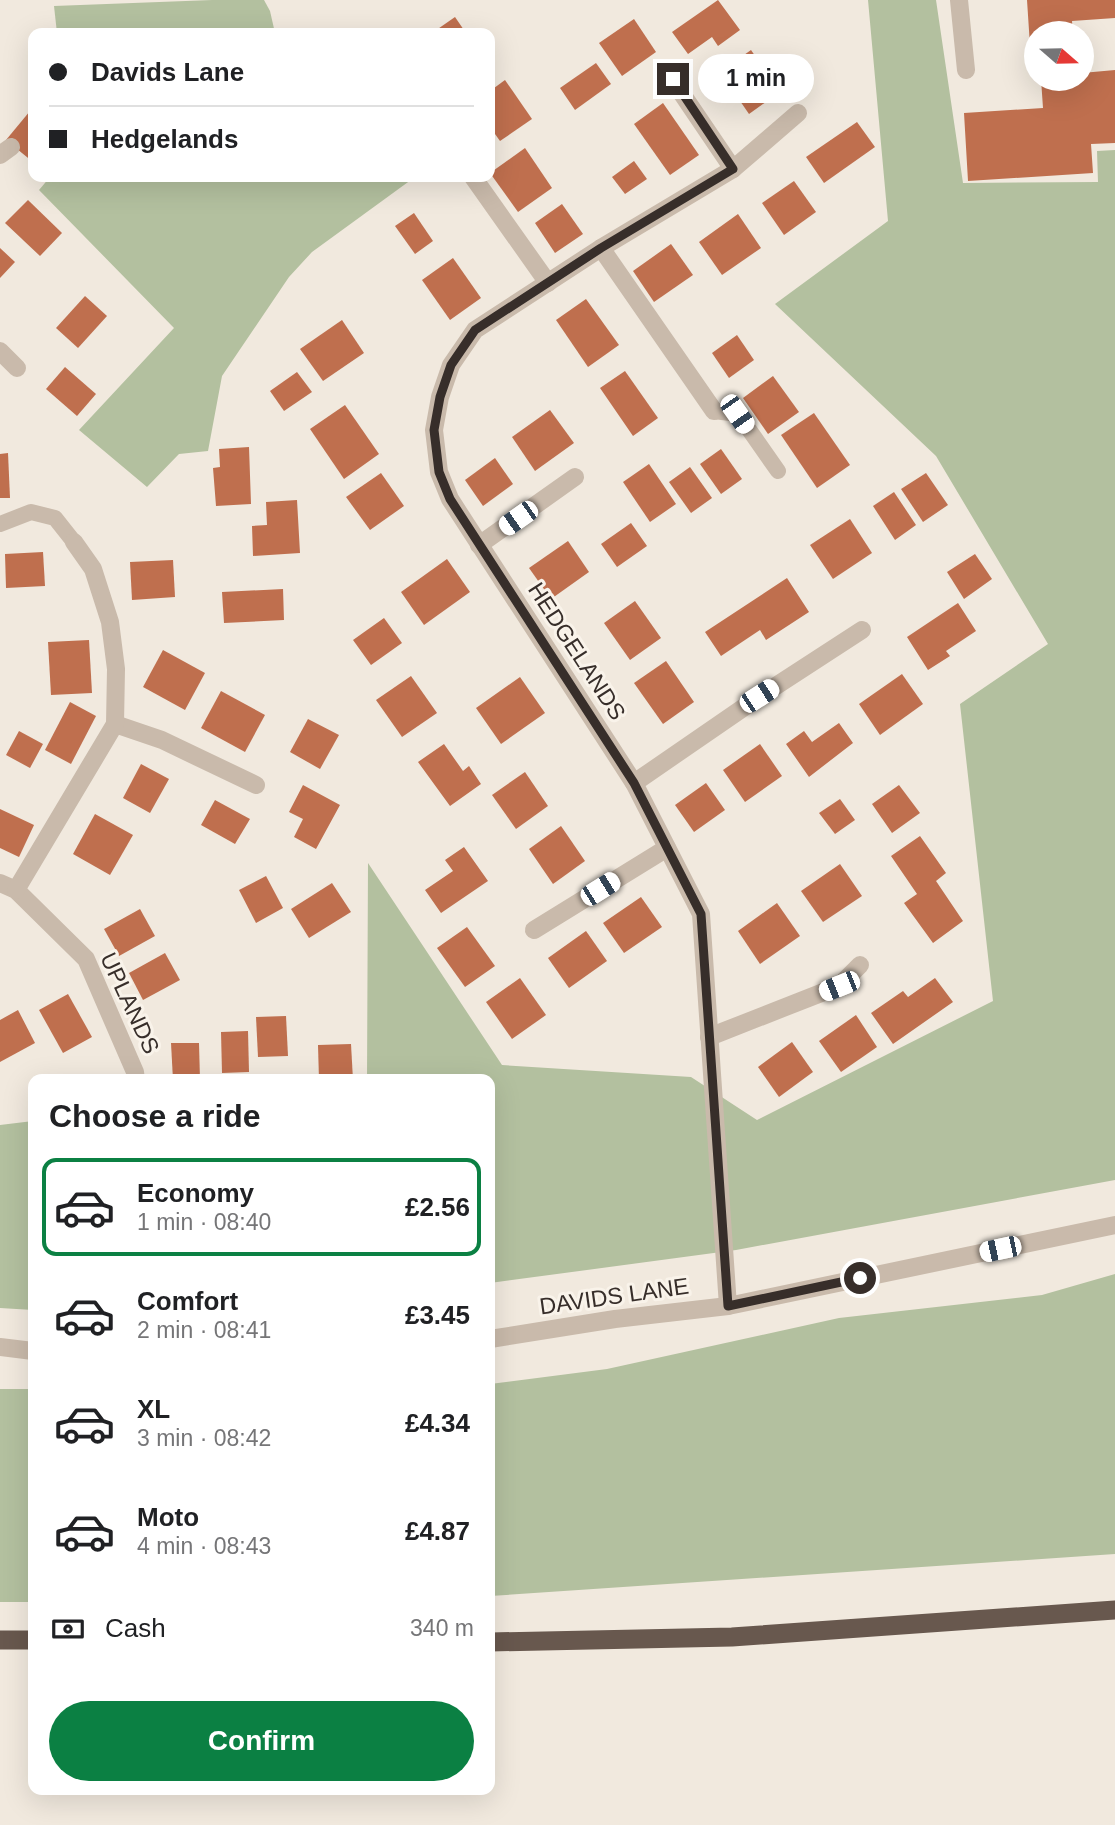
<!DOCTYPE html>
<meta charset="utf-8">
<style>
:root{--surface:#fff;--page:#f2f2f2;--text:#202124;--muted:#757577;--line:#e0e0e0;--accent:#0b8043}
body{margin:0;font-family:Arial,sans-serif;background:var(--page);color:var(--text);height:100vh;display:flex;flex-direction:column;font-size:26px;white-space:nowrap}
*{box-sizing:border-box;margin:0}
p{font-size:23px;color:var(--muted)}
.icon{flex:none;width:38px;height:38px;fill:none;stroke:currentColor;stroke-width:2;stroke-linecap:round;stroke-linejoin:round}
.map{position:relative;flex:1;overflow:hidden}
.drawer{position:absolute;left:28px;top:1074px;width:467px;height:721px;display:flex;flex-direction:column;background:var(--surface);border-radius:14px;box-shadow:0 7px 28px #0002}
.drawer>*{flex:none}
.top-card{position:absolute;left:28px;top:28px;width:467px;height:154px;border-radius:14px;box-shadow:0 7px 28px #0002;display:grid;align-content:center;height:154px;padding:0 21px;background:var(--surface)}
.needle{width:46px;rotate:110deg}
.tools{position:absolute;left:1024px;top:21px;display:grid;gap:14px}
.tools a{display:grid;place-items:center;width:70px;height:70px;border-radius:50%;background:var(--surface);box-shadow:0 7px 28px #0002;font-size:35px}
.end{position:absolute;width:32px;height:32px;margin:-16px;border:9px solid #372e2a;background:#fff;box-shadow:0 0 0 4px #fff}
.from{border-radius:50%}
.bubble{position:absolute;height:49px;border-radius:24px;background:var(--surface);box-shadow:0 7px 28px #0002;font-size:23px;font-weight:700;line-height:49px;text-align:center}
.car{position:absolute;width:21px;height:42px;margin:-21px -10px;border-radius:9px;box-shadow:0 0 5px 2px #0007;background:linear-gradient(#fff 24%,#345 0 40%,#fff 0 76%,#345 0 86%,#fff 0)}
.top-card b{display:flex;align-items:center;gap:24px;height:66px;font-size:26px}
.top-card b+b{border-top:2px solid var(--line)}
.top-card i{width:18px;height:18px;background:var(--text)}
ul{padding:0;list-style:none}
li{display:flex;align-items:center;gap:21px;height:98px;margin:0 14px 10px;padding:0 7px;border:4px solid transparent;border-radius:14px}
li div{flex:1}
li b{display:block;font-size:26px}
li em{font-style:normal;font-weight:700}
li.selected{border-color:var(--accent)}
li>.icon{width:63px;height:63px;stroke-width:1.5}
h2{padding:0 21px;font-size:32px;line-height:84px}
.pay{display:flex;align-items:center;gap:18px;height:77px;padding:0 21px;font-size:26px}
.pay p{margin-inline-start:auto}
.cta{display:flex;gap:14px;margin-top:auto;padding:14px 21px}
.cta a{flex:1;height:80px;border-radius:42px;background:var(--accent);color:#fff;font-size:28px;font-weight:700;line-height:80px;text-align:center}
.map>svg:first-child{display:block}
.green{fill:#b3c09f}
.building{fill:#bf6f4e}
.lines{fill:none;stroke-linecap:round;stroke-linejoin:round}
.service{stroke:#c9baab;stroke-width:16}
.minor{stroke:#c9baab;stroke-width:18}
.tertiary{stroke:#c9baab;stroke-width:18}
.trunk{stroke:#68584e;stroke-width:19}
.route{stroke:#372e2a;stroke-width:9}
.labels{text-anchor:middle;stroke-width:6;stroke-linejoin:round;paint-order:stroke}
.street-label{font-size:23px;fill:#372e2a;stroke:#f9f3ea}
</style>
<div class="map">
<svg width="1115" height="1825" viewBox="0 0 1115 1825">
<rect width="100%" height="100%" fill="#f1e9de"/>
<g class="green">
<path d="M212,0H264L270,11L275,33H57L54,6Z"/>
<path d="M868,0H936L963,183L1098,182L1097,151L1115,150V1180L736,1250L490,1283V1080H367L368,863L502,1065L691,1077L757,1120L993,1001L960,704L1048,644L936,456L775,304L888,221Z"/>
<path d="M50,177H349L353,180L357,177H415L312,252L289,277L222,376L208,451L179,454L147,487L79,430L174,328L39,190Z"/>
<path d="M33,1121V1310L0,1308V1125Z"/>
<path d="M1115,1274V1554L490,1596V1384L607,1369L839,1318L1042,1295Z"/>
<rect x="0" y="1389" width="33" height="213"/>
</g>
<g class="building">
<path d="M718,0L740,30L718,46L712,37L688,54L672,32Z"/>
<path d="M1027,0H1115V18L1072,21L1073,33H1036V76H1032Z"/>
<path d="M455,17L466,33H432Z"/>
<path d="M634,19L656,52L622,76L599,43Z"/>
<path d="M751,50L780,92L749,114L720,72Z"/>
<path d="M596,63L611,84L575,110L560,88Z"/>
<path d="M1115,70V143L1091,144L1093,173L968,181L964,113L1043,108L1041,79H1082V73Z"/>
<path d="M505,80L532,119L500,141L490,127V91Z"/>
<path d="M663,103L699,155L670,175L634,124Z"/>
<path d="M30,111L33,113V162L6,140Z"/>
<path d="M857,122L875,147L824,183L806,157Z"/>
<path d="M525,148L552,188L518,212L490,173Z"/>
<path d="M634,161L647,179L625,194L612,177Z"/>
<path d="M794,181L816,212L784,235L762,203Z"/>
<path d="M28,200L62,233L40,256L5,223Z"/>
<path d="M562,204L583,234L555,253L535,223Z"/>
<path d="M414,213L433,241L415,254L395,226Z"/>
<path d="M738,214L761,248L722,275L699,242Z"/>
<path d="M671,244L693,275L654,302L633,271Z"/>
<path d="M0,248L15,262L0,278Z"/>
<path d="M453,258L481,298L450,320L422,280Z"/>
<path d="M85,296L107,316L78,348L56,328Z"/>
<path d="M586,299L619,345L588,367L556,320Z"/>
<path d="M342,320L364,353L323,381L300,349Z"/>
<path d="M737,335L754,360L729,378L712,353Z"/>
<path d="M65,367L96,394L77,416L46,389Z"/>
<path d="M625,371L658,418L633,436L600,388Z"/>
<path d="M297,372L312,392L284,411L270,391Z"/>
<path d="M773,376L799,412L768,434L743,398Z"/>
<path d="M345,405L379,454L344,479L310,429Z"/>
<path d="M550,410L574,443L535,471L512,437Z"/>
<path d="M814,413L850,465L817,488L781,435Z"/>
<path d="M249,447L251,504L216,506L213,468L220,467L219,449Z"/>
<path d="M721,449L742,479L721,494L700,464Z"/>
<path d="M8,453L10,498H0V454Z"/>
<path d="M495,458L513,484L483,506L465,480Z"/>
<path d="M649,464L676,504L650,522L623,482Z"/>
<path d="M690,467L712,498L691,513L669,482Z"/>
<path d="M381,473L404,506L370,530L346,497Z"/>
<path d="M926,473L948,505L923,522L901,489Z"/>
<path d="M894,492L916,525L895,540L873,506Z"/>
<path d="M297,500L300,553L253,556L252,526L267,525L266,502Z"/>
<path d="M850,519L872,553L833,579L810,545Z"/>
<path d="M631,523L647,546L617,567L601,544Z"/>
<path d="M568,541L589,572L551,599L529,568Z"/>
<path d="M43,552L45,586L6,588L5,554Z"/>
<path d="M975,554L992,579L964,599L947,572Z"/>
<path d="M447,559L470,592L424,625L401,592Z"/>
<path d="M173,560L175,597L132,600L130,562Z"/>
<path d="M787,578L809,612L766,640L760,630L721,656L705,632Z"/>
<path d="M283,589L284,620L224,623L222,592Z"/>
<path d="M635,601L661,638L630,660L604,623Z"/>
<path d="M958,603L976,631L946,651L950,656L928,670L907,637Z"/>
<path d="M384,618L402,643L371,665L353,640Z"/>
<path d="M89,640L92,693L51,695L48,642Z"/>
<path d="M163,650L205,673L185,710L143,687Z"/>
<path d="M666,661L694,702L663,724L634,683Z"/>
<path d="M902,674L923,704L880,735L859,704Z"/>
<path d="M411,676L437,713L402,737L376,700Z"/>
<path d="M520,677L545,713L501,744L476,708Z"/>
<path d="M221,691L265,715L245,752L201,728Z"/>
<path d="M70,702L96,716L71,764L45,750Z"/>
<path d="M308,719L339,735L320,769L290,752Z"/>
<path d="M839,723L853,743L809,777L786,744L804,731L812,742Z"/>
<path d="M19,731L43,744L30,768L6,755Z"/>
<path d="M444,744L463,771L469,766L481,784L450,806L418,762Z"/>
<path d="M760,744L782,776L745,802L723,770Z"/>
<path d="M141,764L169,779L150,813L123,798Z"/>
<path d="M525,772L548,806L516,829L492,795Z"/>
<path d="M706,783L725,810L694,832L675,805Z"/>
<path d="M303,785L340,805L316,849L294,837L303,819L289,812Z"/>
<path d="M899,785L920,813L892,833L872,804Z"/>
<path d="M840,799L855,820L835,834L819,813Z"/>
<path d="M215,800L250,819L235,844L201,825Z"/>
<path d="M0,809L34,825L19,857L0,848Z"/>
<path d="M95,814L133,835L110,875L73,854Z"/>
<path d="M561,826L585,861L553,884L529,849Z"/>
<path d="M920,836L946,873L936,881L963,921L933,943L904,903L917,894L891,856Z"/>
<path d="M464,847L488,881L441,913L425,890L453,871L445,860Z"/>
<path d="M840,864L862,896L823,922L801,891Z"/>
<path d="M266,876L283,908L256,923L239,890Z"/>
<path d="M332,883L351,912L309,938L291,909Z"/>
<path d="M641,897L662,927L624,953L603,923Z"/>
<path d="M777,903L800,936L760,964L738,931Z"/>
<path d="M140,909L155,936L119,956L104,929Z"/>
<path d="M467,927L495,966L465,987L437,948Z"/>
<path d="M586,931L607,961L569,988L548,958Z"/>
<path d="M165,953L180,980L143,1000L129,973Z"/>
<path d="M520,978L546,1015L512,1039L486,1002Z"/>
<path d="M935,978L953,1002L893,1044L871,1013L903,991L908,997Z"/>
<path d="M68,994L92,1037L63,1053L39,1010Z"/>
<path d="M18,1010L35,1043L0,1062V1020Z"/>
<path d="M856,1015L877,1047L841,1072L819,1041Z"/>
<path d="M286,1016L288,1056L258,1057L256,1017Z"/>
<path d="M248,1031L249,1072L222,1073L221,1032Z"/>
<path d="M792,1042L813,1072L779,1097L758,1067Z"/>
<path d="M171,1043H199L200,1080H173Z"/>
<path d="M351,1044L353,1080H319L318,1045Z"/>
</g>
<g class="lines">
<g class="service">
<path d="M714,411L738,414L778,471"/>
<path d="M0,524L31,512L55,518L74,542"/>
</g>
<g class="minor">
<path d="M959,0L966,70"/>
<path d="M672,79L733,169"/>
<path d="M0,155L11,147"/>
<path d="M473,177L548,283"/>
<path d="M601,248L714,411"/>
<path d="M0,351L17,368"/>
<path d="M479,545L575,477"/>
<path d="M115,724L162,740L256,785"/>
<path d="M634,783L759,697L862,630"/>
<path d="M0,883L16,890L86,959L135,1072L136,1080"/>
<path d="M16,890L115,724L116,669L110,622L93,569L74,542"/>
<path d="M534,930L667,848"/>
<path d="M709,1037L839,986L860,965"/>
<path d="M728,1306L701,914L634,783L450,499L439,472L434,430L440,397L451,365L475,330L601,248L733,169L798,113"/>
</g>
<g class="tertiary">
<path d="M490,1339L615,1319L728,1306L1115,1225"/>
<path d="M0,1347L33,1351"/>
</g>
<g class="trunk">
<path d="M0,1640H33"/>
<path d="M490,1642L732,1637L1115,1610"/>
</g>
</g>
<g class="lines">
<path class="route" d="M673,79L733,169L601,248L475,330L451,365L440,397L434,430L439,472L450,499L634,783L701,914L728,1306L860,1278"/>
</g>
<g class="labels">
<g class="street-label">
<text transform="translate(577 651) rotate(57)" y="8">HEDGELANDS</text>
<text transform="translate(130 1003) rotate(65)" y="8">UPLANDS</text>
<text transform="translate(614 1296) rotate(-8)" y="8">DAVIDS LANE</text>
</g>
</g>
</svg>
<div class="tools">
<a><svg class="needle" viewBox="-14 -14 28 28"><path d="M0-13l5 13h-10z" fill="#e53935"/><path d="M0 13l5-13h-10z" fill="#757577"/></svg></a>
</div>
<i class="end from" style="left:860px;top:1278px"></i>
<i class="end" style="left:673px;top:79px"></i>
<div class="bubble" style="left:698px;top:54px;width:116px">1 min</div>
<i class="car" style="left:737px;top:414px;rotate:145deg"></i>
<i class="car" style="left:518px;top:518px;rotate:235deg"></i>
<i class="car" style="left:759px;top:696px;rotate:57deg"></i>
<i class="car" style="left:600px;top:889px;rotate:58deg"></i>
<i class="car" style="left:839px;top:986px;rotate:248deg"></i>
<i class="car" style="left:1000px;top:1249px;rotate:258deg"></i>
<div class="top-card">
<b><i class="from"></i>Davids Lane</b>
<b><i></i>Hedgelands</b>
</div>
<section class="drawer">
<h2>Choose a ride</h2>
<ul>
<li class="selected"><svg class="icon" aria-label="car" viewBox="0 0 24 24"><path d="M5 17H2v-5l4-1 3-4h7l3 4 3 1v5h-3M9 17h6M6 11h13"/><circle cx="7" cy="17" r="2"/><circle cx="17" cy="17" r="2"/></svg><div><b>Economy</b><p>1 min · 08:40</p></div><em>£2.56</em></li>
<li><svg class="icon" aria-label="car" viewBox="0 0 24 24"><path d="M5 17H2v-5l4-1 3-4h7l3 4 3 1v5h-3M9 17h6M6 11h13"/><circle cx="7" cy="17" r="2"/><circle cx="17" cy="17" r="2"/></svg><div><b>Comfort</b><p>2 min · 08:41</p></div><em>£3.45</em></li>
<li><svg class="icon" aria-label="car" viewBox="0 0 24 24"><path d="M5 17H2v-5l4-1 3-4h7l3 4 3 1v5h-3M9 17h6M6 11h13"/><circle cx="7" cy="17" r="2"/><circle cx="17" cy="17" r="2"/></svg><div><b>XL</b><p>3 min · 08:42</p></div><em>£4.34</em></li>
<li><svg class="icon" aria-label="car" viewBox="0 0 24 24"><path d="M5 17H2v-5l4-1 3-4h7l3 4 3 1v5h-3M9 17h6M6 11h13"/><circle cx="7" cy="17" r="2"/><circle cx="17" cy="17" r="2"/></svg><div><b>Moto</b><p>4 min · 08:43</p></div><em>£4.87</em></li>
</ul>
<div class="pay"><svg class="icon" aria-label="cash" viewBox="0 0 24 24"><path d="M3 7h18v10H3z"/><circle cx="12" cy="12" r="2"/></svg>Cash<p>340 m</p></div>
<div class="cta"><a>Confirm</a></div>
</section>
</div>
